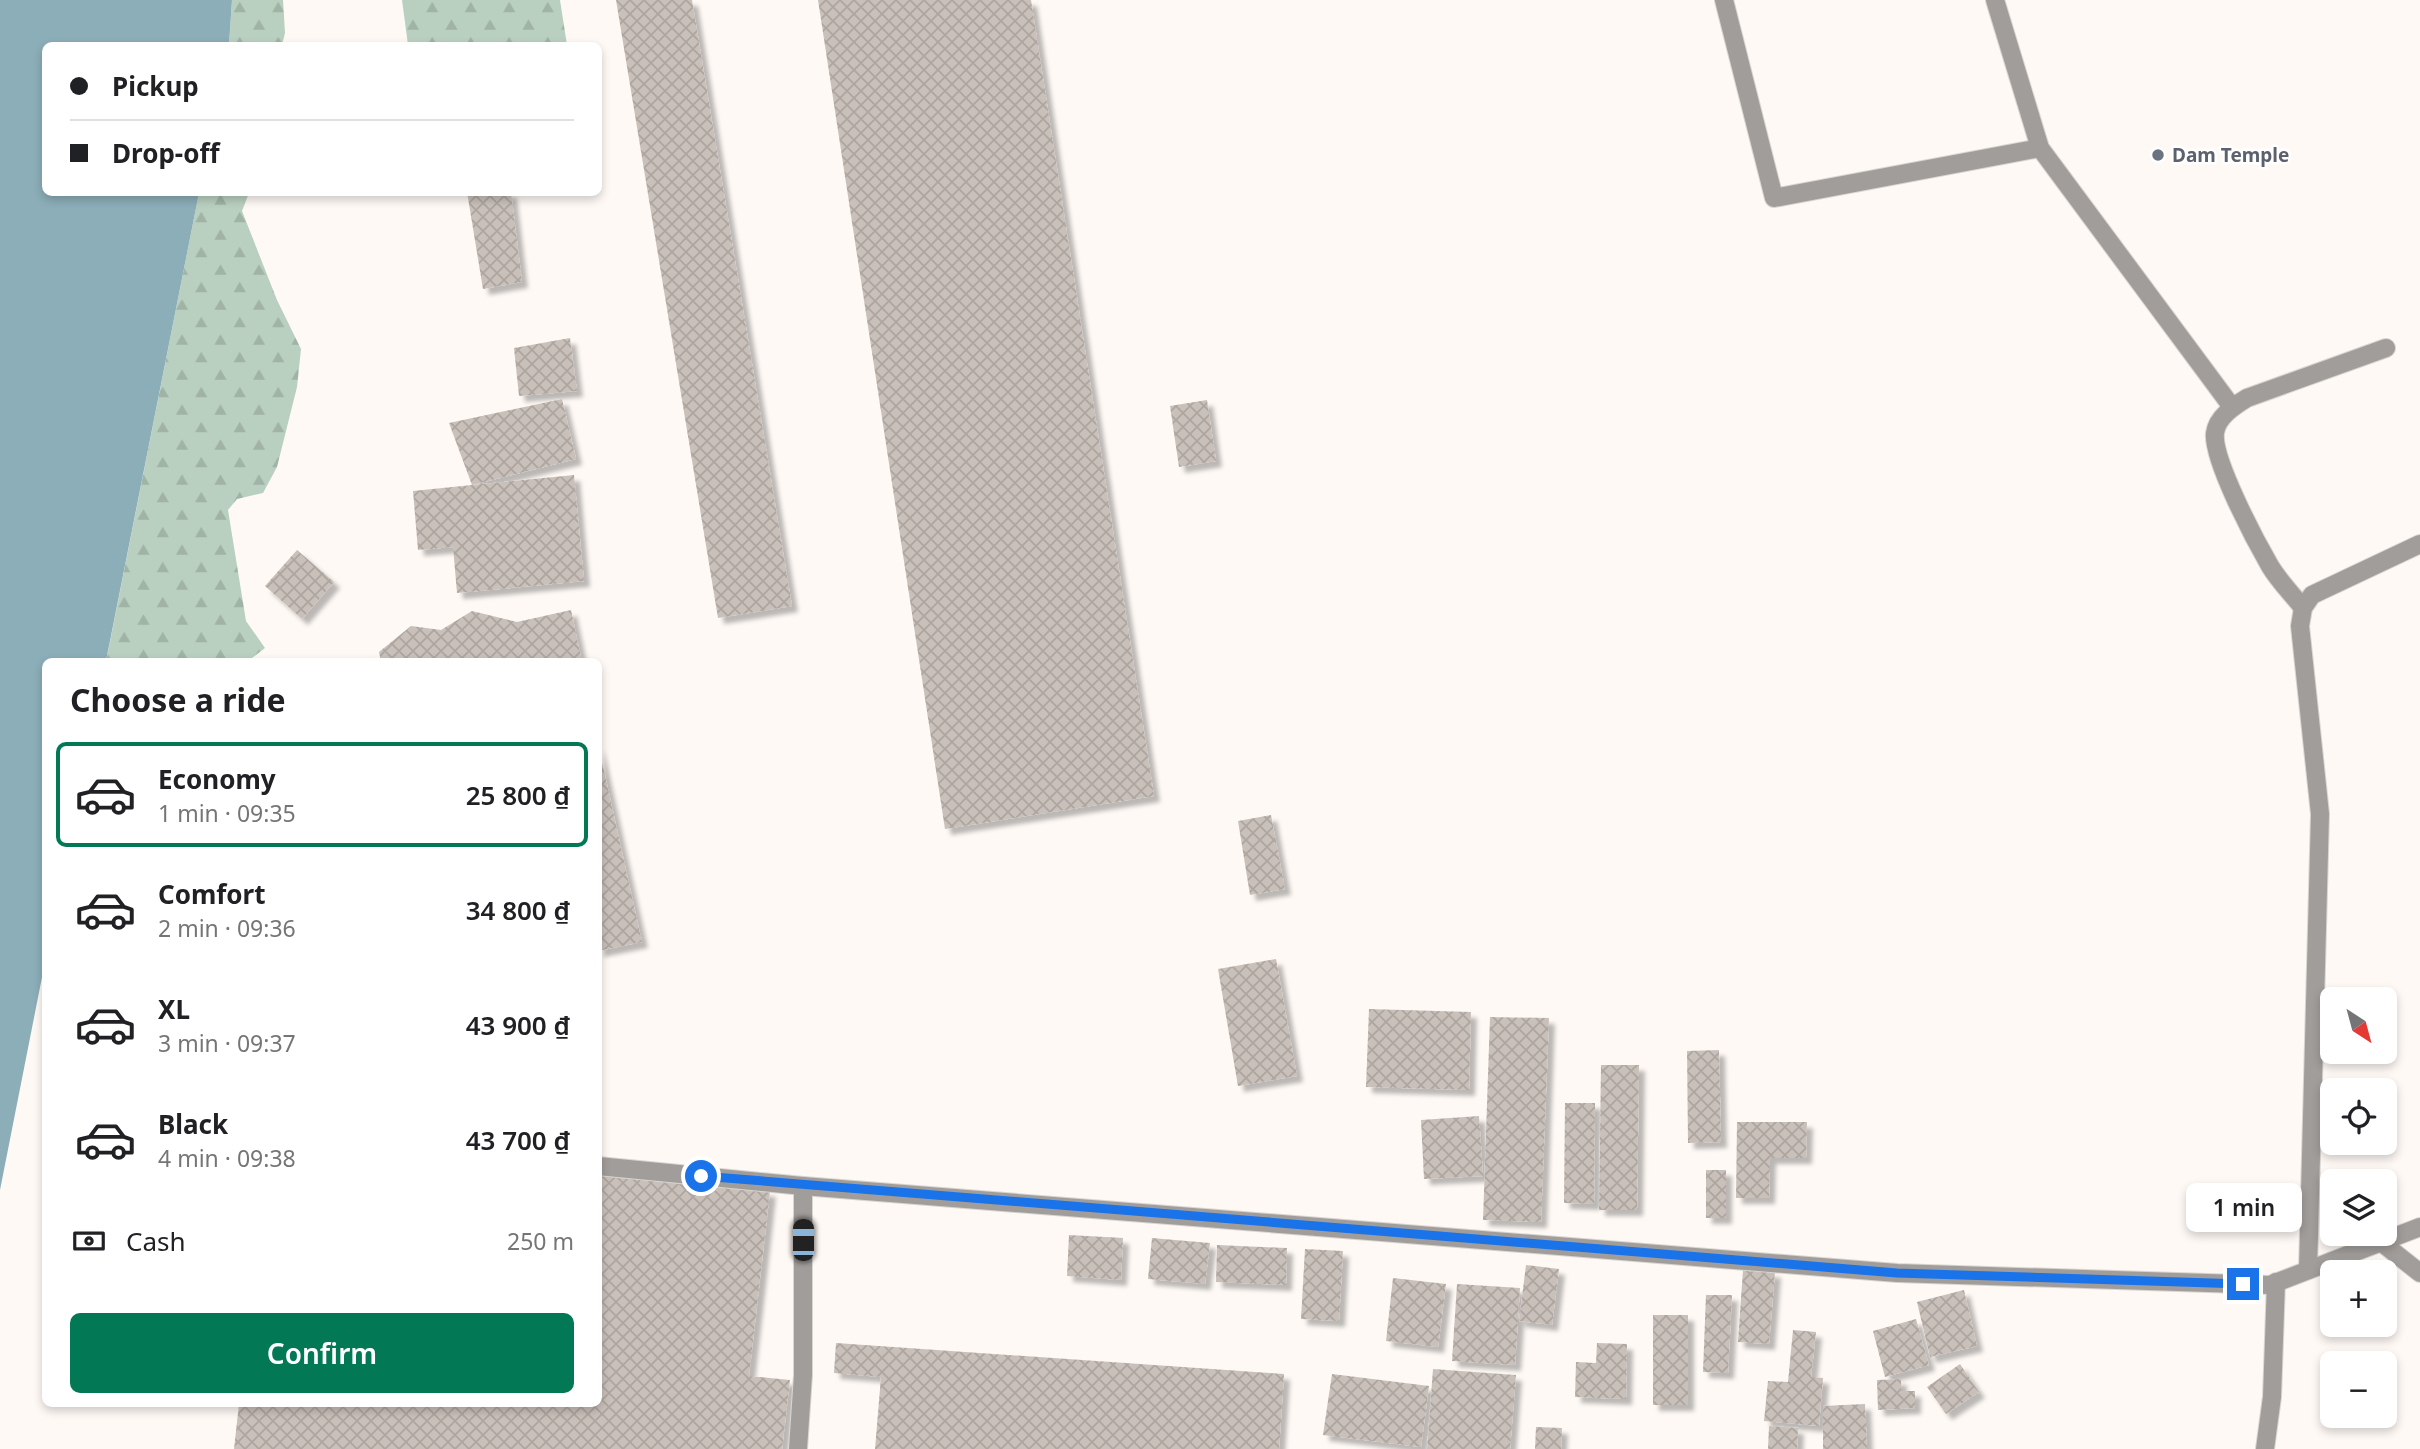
<!DOCTYPE html>
<meta charset="utf-8">
<style>
:root{--surface:#fff;--page:#f2f2f2;--text:#202124;--muted:#757577;--line:#e0e0e0;--accent:#037854}
body{margin:0;font-family:"Noto Sans",sans-serif;background:var(--page);color:var(--text);height:100vh;display:flex;flex-direction:column;font-size:26px;white-space:nowrap}
*{box-sizing:border-box;margin:0}
p{font-size:23px;color:var(--muted)}
.icon{flex:none;width:38px;height:38px;fill:none;stroke:currentColor;stroke-width:2;stroke-linecap:round;stroke-linejoin:round}
.map{position:relative;flex:1;overflow:hidden}
.details{position:absolute;left:42px;top:658px;width:560px;height:749px;display:flex;flex-direction:column;background:var(--surface);border-radius:10px;box-shadow:0 4px 10px #0003}
.details>*{flex:none}
.guide{position:absolute;left:42px;top:42px;width:560px;height:154px;border-radius:10px;box-shadow:0 4px 10px #0003;display:grid;align-content:center;height:154px;padding:0 28px;background:var(--surface)}
.needle{width:46px;rotate:144deg}
.buttons{position:absolute;left:2320px;top:987px;display:grid;gap:14px}
.buttons a{display:grid;place-items:center;width:77px;height:77px;border-radius:10px;background:var(--surface);box-shadow:0 4px 10px #0003;font-size:35px}
.end{position:absolute;width:32px;height:32px;margin:-16px;border:9px solid #1a73e8;background:#fff;box-shadow:0 0 0 4px #fff}
.from{border-radius:50%}
.bubble{position:absolute;height:49px;border-radius:10px;background:var(--surface);box-shadow:0 4px 10px #0003;font-size:23px;font-weight:600;line-height:49px;text-align:center}
.car{position:absolute;width:21px;height:42px;margin:-21px -10px;border-radius:9px;box-shadow:0 0 5px 2px #0007;background:linear-gradient(#222 24%,#8ab4d8 0 40%,#222 0 76%,#8ab4d8 0 86%,#222 0)}
.guide b{display:flex;align-items:center;gap:24px;height:66px;font-size:26px}
.guide b+b{border-top:2px solid var(--line)}
.guide i{width:18px;height:18px;background:var(--text)}
ul{padding:0;list-style:none}
li{display:flex;align-items:center;gap:21px;height:105px;margin:0 14px 10px;padding:0 14px;border:4px solid transparent;border-radius:10px}
li div{flex:1}
li b{display:block;font-size:26px}
li em{font-style:normal;font-weight:600}
li.current{border-color:var(--accent)}
li>.icon{width:63px;height:63px;stroke-width:1.5}
h2{padding:0 28px;font-size:32px;line-height:84px}
.pay{display:flex;align-items:center;gap:18px;height:77px;padding:0 28px;font-size:26px}
.pay p{margin-inline-start:auto}
.cta{display:flex;gap:14px;margin-top:auto;padding:14px 28px}
.cta a{flex:1;height:80px;border-radius:10px;background:var(--accent);color:#fff;font-size:28px;font-weight:600;line-height:80px;text-align:center}
.map>svg:first-child{display:block}
.forest{fill:url(#forest-firs)}
.water{fill:#8caeb8}
.building{fill:url(#building-cross-hatch);filter:url(#shadow)}
.lines{fill:none;stroke-linecap:round;stroke-linejoin:round}
.street-casing{stroke:#d9d5d1;stroke-width:20}
.street{stroke:#a19d9b;stroke-width:18}
.route{stroke:#1a73e8;stroke-width:9}
.worship-dot{fill:#6b7280;stroke:#fff;stroke-width:2.5}
.labels{text-anchor:middle;stroke-width:5;stroke-linejoin:round;paint-order:stroke}
.worship-label{font-size:19px;font-weight:bold;fill:#5b616d;stroke:#fff;text-anchor:start}
</style>
<div class="map">
<svg width="2420" height="1449" viewBox="0 0 2420 1449">
<defs>
<pattern id="forest-firs" width="22" height="20" patternUnits="userSpaceOnUse" patternTransform="scale(1.75)"><rect width="22" height="20" fill="#b9d0c0"/><path d="M5 1l3.5 6h-7zM16 11l3.5 6h-7z" fill="#a0b3a5"/></pattern>
<pattern id="building-cross-hatch" width="8" height="8" patternUnits="userSpaceOnUse" patternTransform="scale(1.75)"><rect width="8" height="8" fill="#c9c0ba"/><path d="M0 0l8 8M0 8l8-8" fill="none" stroke="#ada5a0"/></pattern>
<filter id="shadow"><feDropShadow dx="6" dy="6" stdDeviation="2" flood-color="#0004"/></filter>
</defs>
<rect width="100%" height="100%" fill="#fef9f5"/>
<g class="forest">
<path d="M232,0H283L285,33L282,45L229,46Z"/>
<path d="M402,0H560L567,45H408Z"/>
<path d="M199,193H249L242,211L277,300L301,349L297,387L277,467L263,493L237,499L228,510L246,621L265,648L248,661L106,662Z"/>
</g>
<path class="water" d="M0,0H232L229,45L46,46V192L199,193L106,661L46,662L45,962L0,1190Z"/>
<g class="building">
<path d="M616,0H692L792,606L718,618Z"/>
<path d="M818,0H1031L1154,796L945,829Z"/>
<path d="M467,192H511L522,282L483,289Z"/>
<path d="M570,338L577,391L519,396L514,348Z"/>
<path d="M562,399L576,459L472,485L574,475L584,581L457,593L453,547L418,550L413,491L472,485L449,423Z"/>
<path d="M1207,400L1216,461L1179,467L1170,406Z"/>
<path d="M297,550L334,582L302,619L265,586Z"/>
<path d="M571,610L582,662H381L379,652L411,626L441,630L472,611L517,622Z"/>
<path d="M598,744L642,942L598,951Z"/>
<path d="M1271,815L1285,889L1250,895L1238,821Z"/>
<path d="M1276,959L1297,1076L1238,1086L1218,969Z"/>
<path d="M1369,1009L1471,1012L1469,1090L1366,1087Z"/>
<path d="M1490,1017L1549,1018L1541,1222L1483,1220Z"/>
<path d="M1719,1050L1721,1142L1688,1143L1687,1051Z"/>
<path d="M1601,1065H1639L1637,1210H1599Z"/>
<path d="M1565,1103H1595L1594,1204L1564,1203Z"/>
<path d="M1479,1116L1483,1176L1424,1179L1421,1120Z"/>
<path d="M1737,1122H1807L1806,1158H1770L1769,1198H1736Z"/>
<rect x="1706" y="1170" width="20" height="48"/>
<path d="M598,1172L770,1191L749,1376L790,1380L782,1449H234L239,1404H598Z"/>
<path d="M1069,1235L1123,1238L1121,1280L1067,1276Z"/>
<path d="M1152,1238L1210,1243L1205,1284L1148,1279Z"/>
<path d="M1217,1245L1287,1248L1286,1285L1216,1282Z"/>
<path d="M1305,1249L1343,1251L1339,1321L1301,1319Z"/>
<path d="M1526,1265L1559,1269L1552,1325L1519,1321Z"/>
<path d="M1743,1270L1775,1272L1769,1344L1738,1342Z"/>
<path d="M1393,1278L1446,1284L1438,1347L1386,1341Z"/>
<path d="M1457,1284L1520,1288L1515,1365L1452,1361Z"/>
<path d="M1964,1290L1977,1346L1930,1357L1917,1302Z"/>
<path d="M1706,1295H1732L1728,1373L1703,1372Z"/>
<rect x="1653" y="1315" width="35" height="90"/>
<path d="M1916,1319L1929,1365L1885,1377L1873,1331Z"/>
<path d="M1793,1330L1816,1332L1811,1377L1823,1378L1819,1426L1764,1421L1768,1381L1788,1382Z"/>
<path d="M836,1343L1284,1374L1279,1449H875L881,1377L834,1373Z"/>
<path d="M1597,1343L1627,1344L1626,1399L1575,1397L1576,1362L1596,1363Z"/>
<path d="M1960,1364L1979,1392L1946,1414L1927,1387Z"/>
<path d="M1433,1369L1516,1375L1510,1449H1427Z"/>
<path d="M1332,1374L1429,1386L1421,1447L1323,1435Z"/>
<path d="M1901,1379V1391H1915V1408L1878,1410L1877,1380Z"/>
<path d="M1865,1404L1867,1449H1823V1406Z"/>
<path d="M1769,1426L1798,1428L1797,1449H1768Z"/>
<path d="M1536,1427L1562,1428L1561,1449H1535Z"/>
</g>
<g class="lines">
<g class="street-casing">
<g id="street">
<path d="M1724,0L1774,198L2040,148"/>
<path d="M1995,0L2040,148L2232,407"/>
<path d="M2303,608C2292,594 2279,581 2270,566C2255,540 2212,459 2215,433C2217,417 2234,406 2247,398L2386,348"/>
<path d="M598,1166L803,1186L1897,1273L2270,1285L2420,1227"/>
<path d="M2381,1242L2420,1273"/>
<path d="M2308,1270L2320,814L2300,626L2303,608L2312,595L2420,544"/>
<path d="M798,1449L803,1375V1186"/>
<path d="M2265,1449L2272,1397L2276,1282"/>
</g>
</g>
<use href="#street" class="street"/>
</g>
<g class="lines">
<path class="route" d="M701,1176L1897,1273L2243,1284"/>
</g>
<circle class="worship-dot" cx="2158" cy="155" r="7"/>
<g class="labels">
<g class="worship-label">
<text x="2172" y="162">Dam Temple</text>
</g>
</g>
</svg>
<div class="buttons">
<a><svg class="needle" viewBox="-14 -14 28 28"><path d="M0-13l5 13h-10z" fill="#e53935"/><path d="M0 13l5-13h-10z" fill="#757577"/></svg></a>
<a><svg class="icon" aria-label="locate" viewBox="0 0 24 24"><circle cx="12" cy="12" r="6"/><path d="M12 2v4M12 18v4M2 12h4M18 12h4"/></svg></a>
<a><svg class="icon" aria-label="layers" viewBox="0 0 24 24"><path d="M12 4l9 5-9 5-9-5zM3 14l9 5 9-5"/></svg></a>
<a>+</a>
<a>−</a>
</div>
<i class="end from" style="left:701px;top:1176px"></i>
<i class="end" style="left:2243px;top:1284px"></i>
<div class="bubble" style="left:2186px;top:1183px;width:116px">1 min</div>
<i class="car" style="left:803px;top:1240px;rotate:0deg"></i>
<div class="guide">
<b><i class="from"></i>Pickup</b>
<b><i></i>Drop-off</b>
</div>
<section class="details">
<h2>Choose a ride</h2>
<ul>
<li class="current"><svg class="icon" aria-label="car" viewBox="0 0 24 24"><path d="M5 17H2v-5l4-1 3-4h7l3 4 3 1v5h-3M9 17h6M6 11h13"/><circle cx="7" cy="17" r="2"/><circle cx="17" cy="17" r="2"/></svg><div><b>Economy</b><p>1 min · 09:35</p></div><em>25 800 ₫</em></li>
<li><svg class="icon" aria-label="car" viewBox="0 0 24 24"><path d="M5 17H2v-5l4-1 3-4h7l3 4 3 1v5h-3M9 17h6M6 11h13"/><circle cx="7" cy="17" r="2"/><circle cx="17" cy="17" r="2"/></svg><div><b>Comfort</b><p>2 min · 09:36</p></div><em>34 800 ₫</em></li>
<li><svg class="icon" aria-label="car" viewBox="0 0 24 24"><path d="M5 17H2v-5l4-1 3-4h7l3 4 3 1v5h-3M9 17h6M6 11h13"/><circle cx="7" cy="17" r="2"/><circle cx="17" cy="17" r="2"/></svg><div><b>XL</b><p>3 min · 09:37</p></div><em>43 900 ₫</em></li>
<li><svg class="icon" aria-label="car" viewBox="0 0 24 24"><path d="M5 17H2v-5l4-1 3-4h7l3 4 3 1v5h-3M9 17h6M6 11h13"/><circle cx="7" cy="17" r="2"/><circle cx="17" cy="17" r="2"/></svg><div><b>Black</b><p>4 min · 09:38</p></div><em>43 700 ₫</em></li>
</ul>
<div class="pay"><svg class="icon" aria-label="cash" viewBox="0 0 24 24"><path d="M3 7h18v10H3z"/><circle cx="12" cy="12" r="2"/></svg>Cash<p>250 m</p></div>
<div class="cta"><a>Confirm</a></div>
</section>
</div>
